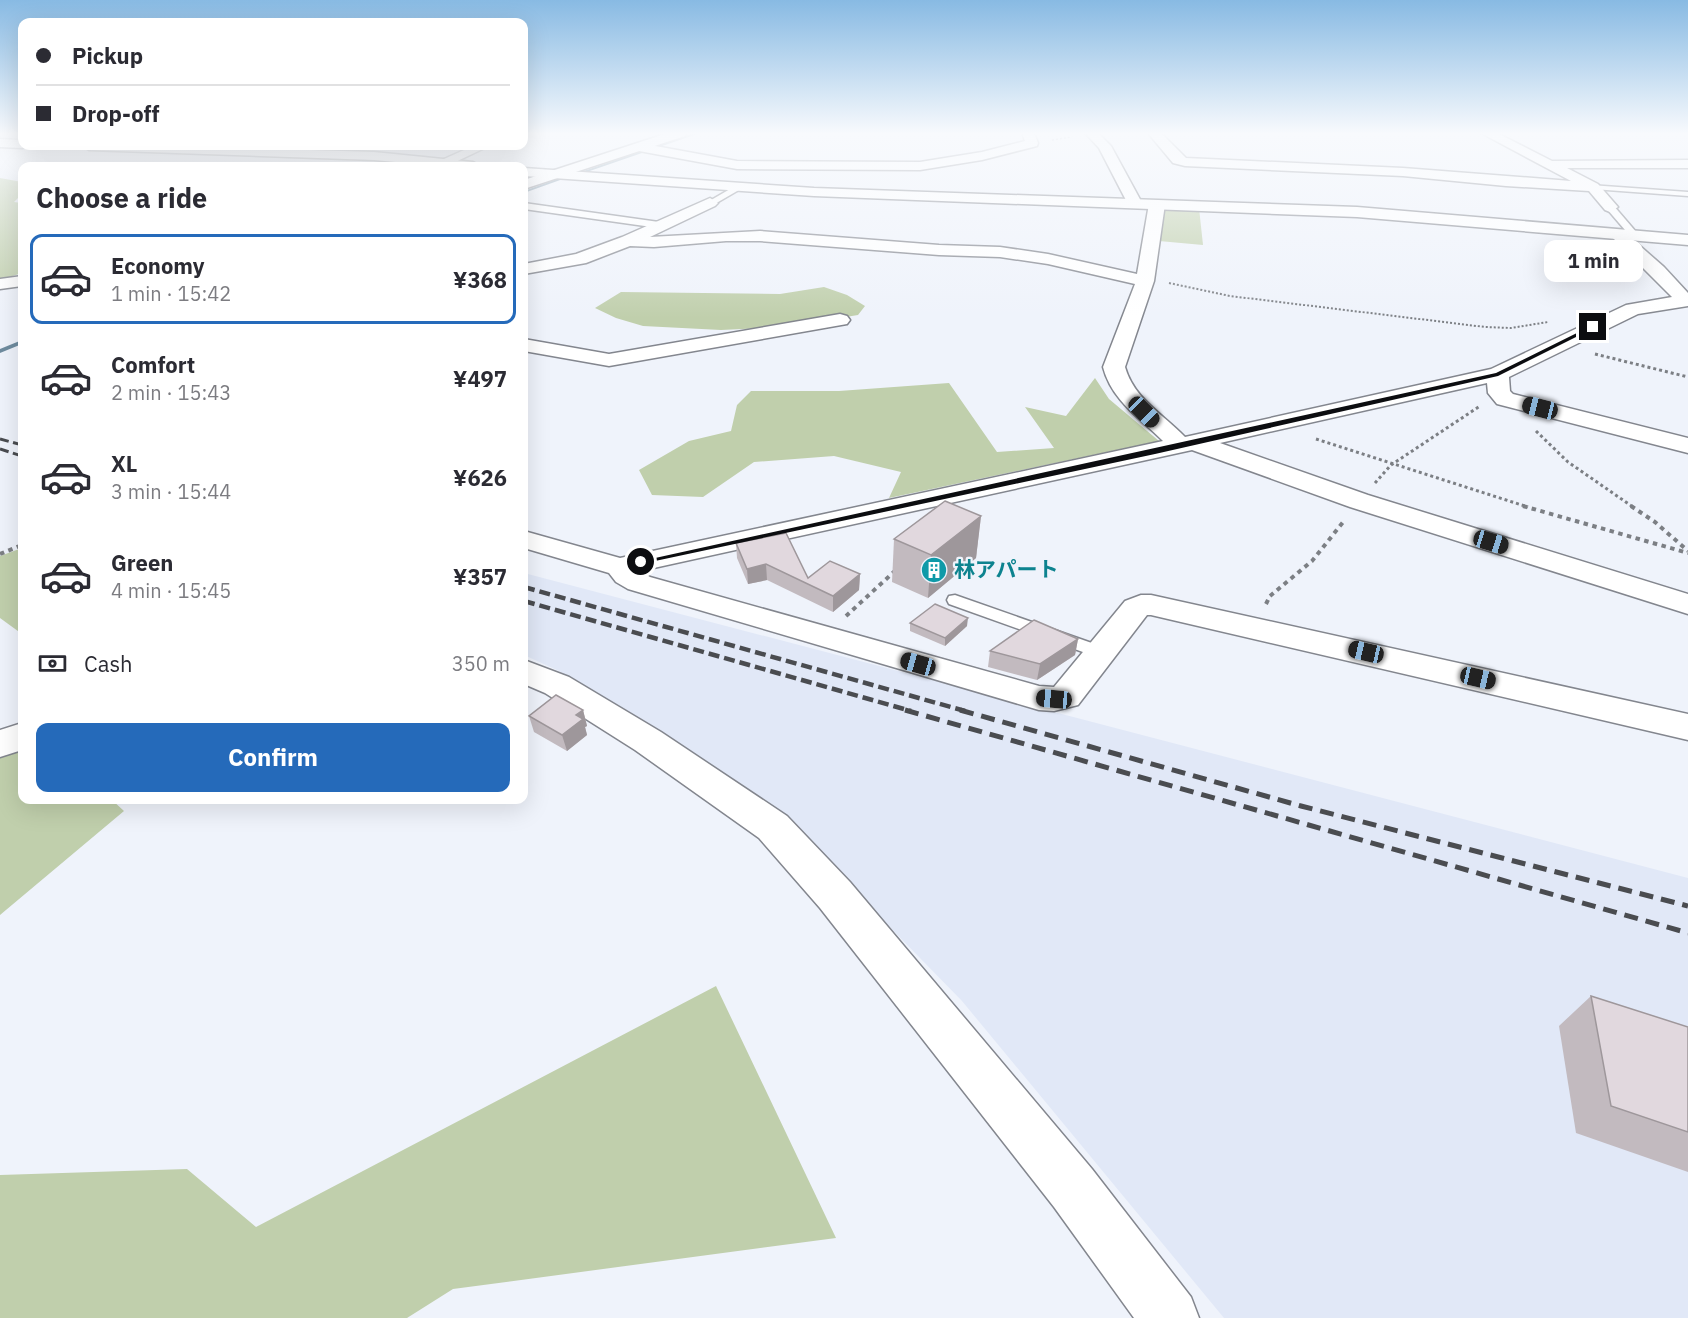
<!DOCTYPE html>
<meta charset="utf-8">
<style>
:root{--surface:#fff;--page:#f7f7f7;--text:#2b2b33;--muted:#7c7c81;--line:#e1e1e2;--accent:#256aba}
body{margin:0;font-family:"IBM Plex Sans","Noto Sans JP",sans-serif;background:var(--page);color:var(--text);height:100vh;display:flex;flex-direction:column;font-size:22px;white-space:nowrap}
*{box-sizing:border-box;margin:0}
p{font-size:20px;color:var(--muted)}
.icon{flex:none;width:33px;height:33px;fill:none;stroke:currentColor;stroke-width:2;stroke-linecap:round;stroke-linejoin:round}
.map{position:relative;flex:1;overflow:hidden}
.side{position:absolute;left:18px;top:162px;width:510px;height:642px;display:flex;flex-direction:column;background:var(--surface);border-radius:12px;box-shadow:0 6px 24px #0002}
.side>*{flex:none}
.top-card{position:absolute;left:18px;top:18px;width:510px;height:132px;border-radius:12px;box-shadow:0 6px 24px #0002;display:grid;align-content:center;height:132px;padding:0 18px;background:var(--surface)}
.end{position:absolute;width:27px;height:27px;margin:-14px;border:8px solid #0c0d10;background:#fff;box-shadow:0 0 0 3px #fff}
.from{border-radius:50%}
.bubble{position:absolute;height:42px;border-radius:12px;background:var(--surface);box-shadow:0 6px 24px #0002;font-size:20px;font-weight:700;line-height:42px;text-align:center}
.car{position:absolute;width:18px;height:36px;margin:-18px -9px;border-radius:8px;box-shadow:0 0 4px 2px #0007;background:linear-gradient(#222 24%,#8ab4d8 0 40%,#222 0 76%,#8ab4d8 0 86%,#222 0)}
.top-card b{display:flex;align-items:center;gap:21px;height:57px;font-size:22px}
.top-card b+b{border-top:2px solid var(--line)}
.top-card i{width:15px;height:15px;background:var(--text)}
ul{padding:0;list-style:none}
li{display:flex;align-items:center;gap:18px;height:90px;margin:0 12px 9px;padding:0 6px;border:3px solid transparent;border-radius:12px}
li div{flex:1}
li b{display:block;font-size:22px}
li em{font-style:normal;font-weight:700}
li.current{border-color:var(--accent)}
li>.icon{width:54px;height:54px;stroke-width:1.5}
h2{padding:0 18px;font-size:27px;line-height:72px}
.pay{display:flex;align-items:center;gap:15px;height:66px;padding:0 18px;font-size:22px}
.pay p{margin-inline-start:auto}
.action{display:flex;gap:12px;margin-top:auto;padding:12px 18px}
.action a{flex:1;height:69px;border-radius:12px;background:var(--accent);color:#fff;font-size:24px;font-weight:700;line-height:69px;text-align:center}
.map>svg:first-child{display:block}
.built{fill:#e1e8f7}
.green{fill:#c0cfac}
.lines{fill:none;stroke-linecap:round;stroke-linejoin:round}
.stream{fill:#6f8c9f;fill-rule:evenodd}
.service-casing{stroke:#83868e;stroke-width:3}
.minor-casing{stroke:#83868e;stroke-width:3}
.tertiary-casing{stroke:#83868e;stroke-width:3}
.secondary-casing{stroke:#83868e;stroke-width:3}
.path-far3{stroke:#7c7f84;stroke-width:1.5;stroke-dasharray:2 2;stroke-linecap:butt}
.path-far2{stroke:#7c7f84;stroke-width:2;stroke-dasharray:2 2;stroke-linecap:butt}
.path-far1{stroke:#7c7f84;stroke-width:3;stroke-dasharray:3 3;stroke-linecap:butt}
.path{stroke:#7c7f84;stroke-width:4;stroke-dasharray:4.5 4.5;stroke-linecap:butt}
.service{fill:#fff;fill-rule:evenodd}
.minor{fill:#fff;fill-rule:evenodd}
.tertiary{fill:#fff;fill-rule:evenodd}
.secondary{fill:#fff;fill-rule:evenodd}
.rail-far2{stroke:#4a4c50;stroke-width:3;stroke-dasharray:9 4.5;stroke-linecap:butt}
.rail-far1{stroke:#4a4c50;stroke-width:4.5;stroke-dasharray:11 5;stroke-linecap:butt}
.rail{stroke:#4a4c50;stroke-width:5;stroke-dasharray:14 8;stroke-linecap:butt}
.wall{fill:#c2babf}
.shaded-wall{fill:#9e979b}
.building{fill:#e1d8de;stroke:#9e979b;stroke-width:1.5}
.route{fill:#0c0d10}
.labels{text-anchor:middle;stroke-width:4.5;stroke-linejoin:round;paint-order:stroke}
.culture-label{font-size:21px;font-weight:bold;fill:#0d838f;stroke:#eff3fb;text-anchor:start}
</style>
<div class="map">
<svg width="1688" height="1318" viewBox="0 0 1688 1318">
<rect width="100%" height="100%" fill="#eff3fb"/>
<path class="built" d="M524,573L1688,878V1318H1224L962,1001L791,826L559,671L524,655Z"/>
<g class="green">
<path d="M0,178L22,182V194L14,202L22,203V273L0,280Z"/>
<path d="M1163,207L1199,208L1203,245L1159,241Z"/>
<path d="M824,287L847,295L865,306L858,315L784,327L721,330L643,326L616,318L595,308L621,292L780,294Z"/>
<path d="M1095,378L1109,399L1159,441L889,498L901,472L834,456L754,462L703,497L652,495L639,470L689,441L731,431L737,405L751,391H839L949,383L997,452L1054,448L1025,407L1066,416Z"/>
<path d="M22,548V634L0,618V556Z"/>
<path d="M22,746V800H112L124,811L0,915V755Z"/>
<path d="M716,986L836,1238L453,1289L407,1318H0V1175L187,1169L256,1227Z"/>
</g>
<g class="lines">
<g class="stream">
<path d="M694,133H700L581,174L578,173Z"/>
<path d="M560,178L563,179L524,193V191Z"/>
<path d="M22,340V344L0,353V349Z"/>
</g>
<g class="service-casing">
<g id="service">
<path d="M263,146H272L254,153L250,151Z"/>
<path d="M737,185L744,187L713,205L706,203Z"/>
<path d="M1590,185L1688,192V196L1593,189L1589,187Z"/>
<path d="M524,203L659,222L663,225L659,228L524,209Z"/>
<path d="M1607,205H1613L1637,233V237H1631L1607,209Z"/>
<path d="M955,595L1106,648L1109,652L1106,656H1094L949,604L947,600L949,596Z"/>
</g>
</g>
<g class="minor-casing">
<g id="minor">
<path d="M1022,133H1034L1038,143L1037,146L982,160L920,170L737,169L639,151L633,147L639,143L737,161L920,162L982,152L1025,141Z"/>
<path d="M1085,133H1098L1111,146L1142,203L1139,206H1129L1099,148Z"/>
<path d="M1148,133H1161L1186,158L1403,168L1571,181L1481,133H1497L1552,161L1688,160V168H1567L1598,184L1618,207L1610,212L1605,210L1589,191L1506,186L1403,176L1185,166L1173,163Z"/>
<path d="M473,146H489L447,166H440L435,163Z"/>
<path d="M710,198L718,203L715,206L650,237L760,231L939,245L1000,247L1048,254L1137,274L1149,204L1152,201H1162L1165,204L1154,281L1125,367C1134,399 1163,414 1185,437L1491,369L1626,305L1672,297L1609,234L1611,231H1623L1664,267L1688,293V306L1638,314L1509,377L1510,391L1513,394L1688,438V453L1497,404L1488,393L1487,383L1220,443L1368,495L1688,594V614L1350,507L1192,450L640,571L650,577L1039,686L1054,687L1125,601L1141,595H1151L1688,714V740L1151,615H1147L1078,705L1054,711L1039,710L628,589L616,582L609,573L524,548V531L620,558L1163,441C1140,418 1112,401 1103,367L1135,284L1048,264L1000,257L939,255L760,241H726L654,247L630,246L586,263L524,274V264L576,254L622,237Z"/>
<path d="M840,314L847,316L850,320L847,324L609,366L524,351V339L609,354Z"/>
<path d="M524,660L569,677L661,732L787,816L850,882L1092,1169L1191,1297L1199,1318H1134L1054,1207L820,908L759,838L635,750L545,693L524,684Z"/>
<path d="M22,723V750L0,757V730Z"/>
</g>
</g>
<g class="tertiary-casing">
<g id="tertiary">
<path d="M668,133H687L685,136L524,189V180Z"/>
<path d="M22,276V286L0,289V279Z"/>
</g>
</g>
<g class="secondary-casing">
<g id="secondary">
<path d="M0,139L22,140V146H27L22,148L0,147Z"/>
<path d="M83,146H186L374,152L473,162L480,166H438L374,160L89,150Z"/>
<path d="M524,168L814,188L1357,207L1688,235V245L1357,217L814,196L524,176Z"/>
</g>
</g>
<path class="path-far3" d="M1052,140L1072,137"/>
<path class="path-far2" d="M1169,283L1230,296L1485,327L1511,328L1548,322"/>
<g class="path-far1">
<path d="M1595,354L1688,377"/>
<path d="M1536,431L1568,462L1633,507"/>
<path d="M1316,439L1528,507"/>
<path d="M1375,483L1391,465L1480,406"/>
</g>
<g class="path">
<path d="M1523,506L1688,553"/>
<path d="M1631,506L1655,522L1688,551"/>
<path d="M0,554L22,545"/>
<path d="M1266,604L1270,596L1312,561L1344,521"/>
<path d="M846,616L896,570"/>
</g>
<use href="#service" class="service"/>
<use href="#minor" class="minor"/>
<use href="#tertiary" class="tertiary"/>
<use href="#secondary" class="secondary"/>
<g class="rail-far2">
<path d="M0,439L22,445"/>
<path d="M0,449L22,456"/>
</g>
<g class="rail-far1">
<path d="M524,587L965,711"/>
<path d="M524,601L911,711"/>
</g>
<g class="rail">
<path d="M905,710L1688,933"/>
<path d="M960,710L1301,806L1688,906"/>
</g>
</g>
<g class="wall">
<path d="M981,516L976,558L928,598L892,582L894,539Z"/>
<path d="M736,543L808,578L860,574L859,590L833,612L767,580L748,584L737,558Z"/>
<path d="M910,623L967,626L945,646L910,631Z"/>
<path d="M1078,639L1075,655L1037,680L988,667L990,651Z"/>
<path d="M583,710L587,726L585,727L587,735L567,751L534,732L529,716Z"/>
<path d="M1591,996L1688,1027V1172L1576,1133L1559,1026Z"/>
</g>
<g class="shaded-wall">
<path d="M981,516L976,558L928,598L931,555Z"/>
<path d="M766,564L767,580L748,584L747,569Z"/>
<path d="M860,574L859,590L833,612V596Z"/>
<path d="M968,618L967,626L945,646V638Z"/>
<path d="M1078,639L1075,655L1037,680L1040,664Z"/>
<path d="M583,710L587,726L585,727L587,735L567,751L562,735L576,715Z"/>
</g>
<g class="building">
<path d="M945,501L981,516L931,555L894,539Z"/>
<path d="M786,533L808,578L830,561L860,574L833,596L766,564L747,569L736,543Z"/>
<path d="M935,604L968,618L945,638L910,623Z"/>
<path d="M1034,620L1078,639L1040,664L990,651Z"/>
<path d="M556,695L583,710L576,715L583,719L562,735L529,716Z"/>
<path d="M1591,996L1688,1027V1132L1611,1106Z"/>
</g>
<linearGradient id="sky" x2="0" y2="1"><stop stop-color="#88bae3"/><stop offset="0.42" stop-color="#f8fafd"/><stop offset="1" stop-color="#f8fafd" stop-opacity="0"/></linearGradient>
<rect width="1688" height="318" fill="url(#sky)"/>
<path class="route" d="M1591,326L1596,327L1498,376L1155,454L641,564L637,562L1496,373Z"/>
<defs>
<g id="building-disc" transform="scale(1.35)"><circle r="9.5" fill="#0f9aa8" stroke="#eff3fb"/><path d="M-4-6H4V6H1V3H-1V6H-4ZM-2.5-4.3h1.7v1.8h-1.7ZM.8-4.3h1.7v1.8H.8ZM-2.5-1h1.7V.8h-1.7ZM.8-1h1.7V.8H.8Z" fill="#fff"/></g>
</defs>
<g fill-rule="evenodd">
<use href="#building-disc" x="934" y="570"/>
</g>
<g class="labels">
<g class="culture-label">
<text x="954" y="577">林アパート</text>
</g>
</g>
</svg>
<i class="end from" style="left:641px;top:562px"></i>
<i class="end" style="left:1593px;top:327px"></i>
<div class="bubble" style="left:1544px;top:240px;width:99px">1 min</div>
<i class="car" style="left:1540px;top:408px;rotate:284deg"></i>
<i class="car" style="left:1144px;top:412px;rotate:135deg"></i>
<i class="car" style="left:1491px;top:542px;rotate:107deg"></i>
<i class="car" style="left:1366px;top:652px;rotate:283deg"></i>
<i class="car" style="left:918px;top:664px;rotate:286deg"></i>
<i class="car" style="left:1478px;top:678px;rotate:103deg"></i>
<i class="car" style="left:1054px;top:699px;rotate:275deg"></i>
<div class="top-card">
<b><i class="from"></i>Pickup</b>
<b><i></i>Drop-off</b>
</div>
<section class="side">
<h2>Choose a ride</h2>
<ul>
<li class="current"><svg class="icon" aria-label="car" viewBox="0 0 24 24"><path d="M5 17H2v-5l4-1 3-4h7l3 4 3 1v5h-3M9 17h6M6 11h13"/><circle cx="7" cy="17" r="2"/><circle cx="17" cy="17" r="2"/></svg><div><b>Economy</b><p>1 min · 15:42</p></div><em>¥368</em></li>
<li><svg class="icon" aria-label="car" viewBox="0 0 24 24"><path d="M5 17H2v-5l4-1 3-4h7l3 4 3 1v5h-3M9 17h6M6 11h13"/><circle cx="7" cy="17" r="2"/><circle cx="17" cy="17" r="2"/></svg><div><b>Comfort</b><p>2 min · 15:43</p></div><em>¥497</em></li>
<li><svg class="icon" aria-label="car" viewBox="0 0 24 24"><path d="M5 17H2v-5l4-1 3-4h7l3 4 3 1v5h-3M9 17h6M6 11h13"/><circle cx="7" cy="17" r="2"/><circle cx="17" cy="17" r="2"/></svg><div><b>XL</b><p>3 min · 15:44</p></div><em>¥626</em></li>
<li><svg class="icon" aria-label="car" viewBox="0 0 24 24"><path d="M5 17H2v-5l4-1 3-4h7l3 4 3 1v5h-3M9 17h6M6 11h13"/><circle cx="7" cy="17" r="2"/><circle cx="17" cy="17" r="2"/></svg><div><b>Green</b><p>4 min · 15:45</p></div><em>¥357</em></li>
</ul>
<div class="pay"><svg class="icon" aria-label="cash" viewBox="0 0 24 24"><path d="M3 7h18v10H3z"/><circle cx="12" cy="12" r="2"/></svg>Cash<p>350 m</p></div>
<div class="action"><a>Confirm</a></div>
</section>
</div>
